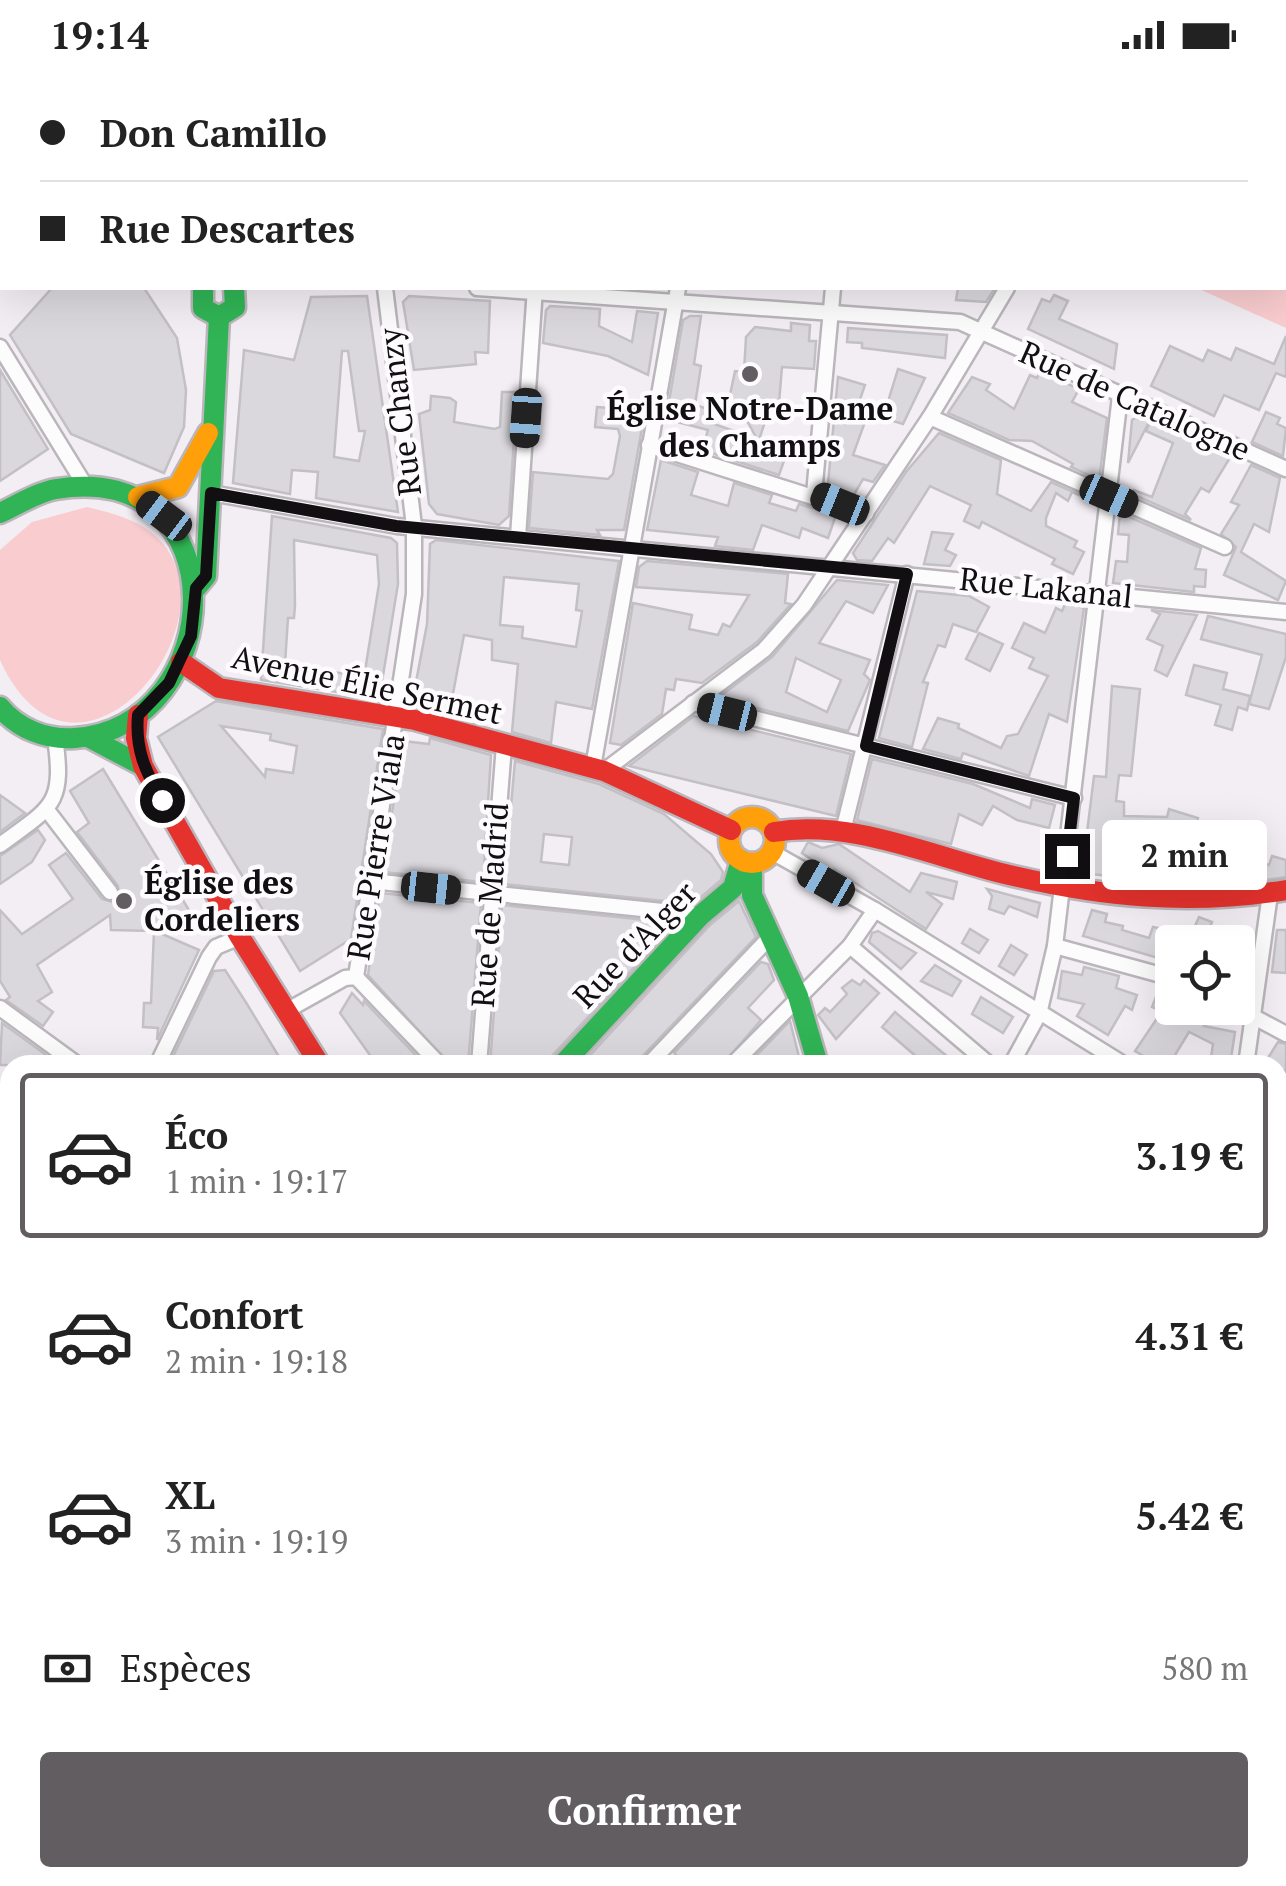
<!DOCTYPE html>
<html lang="fr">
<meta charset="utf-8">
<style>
:root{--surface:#fff;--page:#f2f2f2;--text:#222;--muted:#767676;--line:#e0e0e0;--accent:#615d61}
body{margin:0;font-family:"PT Serif",serif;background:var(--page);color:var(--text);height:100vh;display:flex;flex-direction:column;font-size:38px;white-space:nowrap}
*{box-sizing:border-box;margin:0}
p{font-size:32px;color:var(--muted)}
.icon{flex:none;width:55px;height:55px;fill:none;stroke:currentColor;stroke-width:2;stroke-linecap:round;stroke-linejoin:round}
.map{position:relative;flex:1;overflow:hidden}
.sheet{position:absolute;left:0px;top:985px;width:1288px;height:832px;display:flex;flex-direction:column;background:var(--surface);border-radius:30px 30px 0 0;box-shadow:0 10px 40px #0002}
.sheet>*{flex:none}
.banner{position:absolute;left:0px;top:0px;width:1288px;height:220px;box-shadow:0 10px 40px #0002;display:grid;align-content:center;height:220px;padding:0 40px;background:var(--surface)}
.fabs{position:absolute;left:1155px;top:855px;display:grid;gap:20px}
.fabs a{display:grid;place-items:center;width:100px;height:100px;border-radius:10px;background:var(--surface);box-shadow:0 10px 40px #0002;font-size:50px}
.end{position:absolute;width:45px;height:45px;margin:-22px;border:12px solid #120f12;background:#fff;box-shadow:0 0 0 5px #fff}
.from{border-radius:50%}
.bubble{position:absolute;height:70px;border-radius:10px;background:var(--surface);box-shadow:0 10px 40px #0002;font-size:32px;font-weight:700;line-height:70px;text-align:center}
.car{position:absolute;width:30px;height:60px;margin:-30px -15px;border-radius:12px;box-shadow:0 0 8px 2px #0007;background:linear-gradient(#222 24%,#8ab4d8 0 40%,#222 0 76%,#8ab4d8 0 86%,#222 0)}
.banner b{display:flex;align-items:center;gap:35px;height:95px;font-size:38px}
.banner b+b{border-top:2px solid var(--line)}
.banner i{width:25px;height:25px;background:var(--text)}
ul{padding:18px 0 0;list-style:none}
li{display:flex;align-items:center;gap:30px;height:165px;margin:0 20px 15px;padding:0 20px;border:5px solid transparent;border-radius:10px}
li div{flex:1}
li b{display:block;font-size:38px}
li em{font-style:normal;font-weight:700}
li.selected{border-color:var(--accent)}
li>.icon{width:90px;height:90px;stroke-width:1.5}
.pay{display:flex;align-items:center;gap:25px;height:110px;padding:0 40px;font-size:38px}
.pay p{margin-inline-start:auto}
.action{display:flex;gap:20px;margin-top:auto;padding:20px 40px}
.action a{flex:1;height:115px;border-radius:10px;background:var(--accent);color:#fff;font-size:40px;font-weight:700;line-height:115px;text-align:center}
.status{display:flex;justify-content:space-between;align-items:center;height:70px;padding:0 50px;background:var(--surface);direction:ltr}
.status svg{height:28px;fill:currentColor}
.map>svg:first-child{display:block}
.green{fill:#f9cccf}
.building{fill:#dad8dd;stroke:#c3c0c5;stroke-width:2.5;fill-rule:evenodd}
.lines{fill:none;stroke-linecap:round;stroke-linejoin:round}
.street-casing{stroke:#bab6bb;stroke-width:19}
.fast-casing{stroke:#bab6bb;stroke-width:25}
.slow-casing{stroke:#bab6bb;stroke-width:25}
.jam-casing{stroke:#bab6bb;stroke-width:25}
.street{stroke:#fdfcfd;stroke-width:14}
.fast{stroke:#30b455;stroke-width:20}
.slow{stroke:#ff9f0a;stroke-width:20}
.jam{stroke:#e5322d;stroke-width:20}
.route{stroke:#120f12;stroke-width:12}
.poi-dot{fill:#615d61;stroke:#fdfbfe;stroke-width:4}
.labels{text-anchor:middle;stroke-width:9;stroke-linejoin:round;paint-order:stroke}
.street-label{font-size:32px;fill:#120f12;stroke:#fdfbfe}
.poi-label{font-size:32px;font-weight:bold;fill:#120f12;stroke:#fdfbfe}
</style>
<div class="status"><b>19:14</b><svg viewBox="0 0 49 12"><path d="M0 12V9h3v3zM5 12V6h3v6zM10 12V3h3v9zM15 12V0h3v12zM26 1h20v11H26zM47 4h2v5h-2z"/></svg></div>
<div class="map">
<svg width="1286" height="1816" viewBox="0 0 1286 1816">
<rect width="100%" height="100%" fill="#f3eef4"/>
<g class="green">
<path d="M729,0H1105L734,2Z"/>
<path d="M1156,0H1286V258L1197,218H1285V2Z"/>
<path d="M87,437C116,444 149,452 167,479C228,568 72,748 0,590V480L32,452Z"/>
</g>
<g class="building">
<path d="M52,218H144L177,268L186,320L184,357L164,403L71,364L10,265Z"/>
<path d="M958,218H995L986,232L956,230Z"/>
<path d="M1054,225L1068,231L1059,249L1117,274L1114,299L1028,259L1042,229L1050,232Z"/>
<path d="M367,226L398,442L316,428L318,402L292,400L290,424L233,413L244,280L294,290L311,227ZM342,281H348L359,361H365L359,391L334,387Z"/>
<path d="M409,226L490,231L488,283L475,282L476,294L414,300L403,232Z"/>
<path d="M550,236L600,239L599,256L632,272L637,241L658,243L648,305L608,286L543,273L546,240Z"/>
<path d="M690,246H701L694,294L701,296L695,335L715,341L711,353L757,369L736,331L729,330L735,301L744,302L746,267L755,257L791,261V253L810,255L809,271H816L814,299L782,297L779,333H771L759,370L780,380L777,388L784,391L779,405L702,380L708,360L666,349L683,250Z"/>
<path d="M848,258L947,265L945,288L862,278V273L847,272Z"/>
<path d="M1286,266V307L1276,303L1259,340L1224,325L1214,346L1151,316L1170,276L1203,291L1208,280L1231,290L1236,278L1274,294Z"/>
<path d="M898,299L925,308L903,354L883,348Z"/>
<path d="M0,300L48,379L0,411Z"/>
<path d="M1040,301L1079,319L1072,332L1107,348L1099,410L1071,397L1073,394L1032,371L1009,370L948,343L972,307L990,314L986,320L1014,339L1030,305L1037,308Z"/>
<path d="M838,307L865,315L855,344L866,349L853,385L885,395L873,412L863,409L852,428L832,422L828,414Z"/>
<path d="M502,322H517L509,446L499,455L437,444L429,434L419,344L430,340L431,326L450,328L456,332L454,352L495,359L500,357Z"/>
<path d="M597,337L645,341L624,460H597L600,465L529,458L533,402L608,409L613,404L620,366L618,359L595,357Z"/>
<path d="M1266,342L1280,348L1277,354L1286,358L1283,386L1252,372Z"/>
<path d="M1140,345L1150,350L1128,393L1132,350Z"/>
<path d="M1151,350L1231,386L1209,422L1201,418L1185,444L1191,450L1132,424L1134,420L1152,427L1173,373L1146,361Z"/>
<path d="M939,363L1001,390L997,424L1031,441L1051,412L1096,432L1072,422L1068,431L1056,423L1046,448V456L1077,471L1074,477L1084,482L1073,504L1052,494L1055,489L982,452L979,458L964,451L971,435L930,416L894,473L888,468L872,491L857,490L853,483L906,402Z"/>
<path d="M661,390L698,402L691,425L728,436L734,413L772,425L769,433L796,441L799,434L836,445L828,468L802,458L799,468L762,455L753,480L715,476L718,467L647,460Z"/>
<path d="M1251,395L1280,408L1269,462L1254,454L1241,482L1286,511L1278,530L1224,505L1236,477L1221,464L1239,435L1231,432Z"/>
<path d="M1120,443L1201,478L1195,499L1206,500L1205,517L1194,516V522L1113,513L1116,491L1127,492L1129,465L1118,464Z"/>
<path d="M272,446L391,468L397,473L398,514L380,624L375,628L261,610ZM294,470L377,485L379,514L364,607L285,594L288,548H294L295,535Z"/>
<path d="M932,462L953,464L945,480L956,485L950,496L924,494Z"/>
<path d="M436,470L619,491L592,639L556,632L551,673L512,662L518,594L492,590V570L464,565L449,645L412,633L427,554L430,474ZM504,507L579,514L576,540L582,541L576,577L522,568L523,557L500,555Z"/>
<path d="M647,491L788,504L785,533L791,534L757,572L702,613L676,609L674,620L666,619L662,644L621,675L610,673L633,533L692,545L689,559L718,565L723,554L730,557L749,525L636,517L639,497Z"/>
<path d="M837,510L888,515L873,543L846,531L819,573L870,590L864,604L870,610L848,661L718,628L772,587ZM796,588L841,610L827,642L786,622Z"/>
<path d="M917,521L969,526L989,537L976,562L953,554L945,577L938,575L923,612L928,613L912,677L879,668Z"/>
<path d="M1066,532L1084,538L1067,652L1049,644L1029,706L963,683L961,689L923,679L938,648L959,654L958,658L1001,678L1007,666L1018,664L1048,606L1029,598L1034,588L1012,578L1024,553L1045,563L1056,538L1062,541Z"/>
<path d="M1151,540L1197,545L1167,606L1155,600L1163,576L1147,569L1160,544Z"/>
<path d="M1208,546L1286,564V587L1269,639L1249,634L1262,585L1201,569Z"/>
<path d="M979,563L1003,574L990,601L966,589Z"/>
<path d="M1194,595L1227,603L1223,619L1250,626L1247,640L1238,637L1232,660L1215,655L1221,635L1186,625Z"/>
<path d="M1112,616L1140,619L1131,706L1119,705L1116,731L1124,732V746L1167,747L1169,739L1198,748L1184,793L1138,782L1136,801L1110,799L1109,806L1082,803L1094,706L1106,707Z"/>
<path d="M216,631L383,659L351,869L300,901L158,667ZM221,656L271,664L270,670L297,676L293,703L266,699L265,707Z"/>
<path d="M694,646L851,684L836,746L629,696Z"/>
<path d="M430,668L491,685L483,812L383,802L403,671L429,674Z"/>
<path d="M872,689L973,714L1030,738L1032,729L1055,735L1049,758L1017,750L993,736L982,755L959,744L951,774L857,750Z"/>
<path d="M515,691L599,714L664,744L711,784L723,802L721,810L693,834L504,814ZM544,764L572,767L569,795L541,792Z"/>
<path d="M103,699L189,840L155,861L199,880L157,970L158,958L143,957L144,933H151L154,861L111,860L110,845L37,895L52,922L38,931L53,942L43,956L6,930L10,927L0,911V840L22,864L73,829L49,795L66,783L102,829L112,832L119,827L118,816L77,762L89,753L70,721Z"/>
<path d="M0,725L25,743L0,762Z"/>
<path d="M38,760L45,770L32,792L0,814V786Z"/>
<path d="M808,772L822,778L839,774L910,822L921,803L957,812L953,829L926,822L942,834L926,859L834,799L832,803L802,783Z"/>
<path d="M1189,784H1217L1218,804H1228V816L1178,817Z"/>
<path d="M1272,786L1286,790V807L1258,811L1262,793L1269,795Z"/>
<path d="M987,819L1040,833L1037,847L1009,836L1004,844L989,839L992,826Z"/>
<path d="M380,823L481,833L468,995H450L368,905Z"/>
<path d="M739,831L756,867L634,995H623L615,987L607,995H581L710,855Z"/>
<path d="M502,835L675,853L552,986L549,995H490Z"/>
<path d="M1092,840L1107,844L1105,852L1123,856L1122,860L1149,868L1153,857L1191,865L1199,847L1212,852L1204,872H1172V892L1083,866Z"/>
<path d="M970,859L988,870L979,883L962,873Z"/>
<path d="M1277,860H1286V903L1272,902Z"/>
<path d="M878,861L916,883L901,899L869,872L872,863Z"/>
<path d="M1011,875L1027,885L1014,905L999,896Z"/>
<path d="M761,892L768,894L774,910L748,938L761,950L722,995H687L674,983Z"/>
<path d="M935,895L961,911L952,926L921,911Z"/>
<path d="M1084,897L1119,906L1116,918L1137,925L1132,940L1125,936L1108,965L1077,946L1084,934L1058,928L1062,901L1082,905Z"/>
<path d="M225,900L247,934L284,995H169L214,901Z"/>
<path d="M852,910L860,915L864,910L879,923L836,969L818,945L825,938L830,942L847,924L842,918Z"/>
<path d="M1159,919L1172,924V938H1187L1208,948L1204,956L1235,962L1230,995L1210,994L1213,974L1189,962L1169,995H1159L1135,981L1162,941L1152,937Z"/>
<path d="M352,923L363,935L364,931L425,995H377L340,943Z"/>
<path d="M981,927L1013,947L1003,963L972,944Z"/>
<path d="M895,942L937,978L958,995H926L918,988L882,957Z"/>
<path d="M790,951L801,995H747Z"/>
<path d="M2,953L60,995H0Z"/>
<path d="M1278,972L1286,974V1002L1266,991Z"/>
</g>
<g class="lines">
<g class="street-casing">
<g id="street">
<path d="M198,0L204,2"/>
<path d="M350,0V2"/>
<path d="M1121,2L1122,0"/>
<path d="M0,75L2,73"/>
<path d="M477,218L960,252L1286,399"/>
<path d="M0,277L83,412"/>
<path d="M930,347L1225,477"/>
<path d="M649,375L866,444"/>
<path d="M211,423L397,456L1286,542"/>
<path d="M814,424L833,218"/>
<path d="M518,467L535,218"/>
<path d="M693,633L1074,728"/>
<path d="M593,697L678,218"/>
<path d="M604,701L764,580L804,535L930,347L1007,218"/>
<path d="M47,740L110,822"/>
<path d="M843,761L907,504"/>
<path d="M0,775C51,737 65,736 55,668"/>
<path d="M772,782L875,840L1125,995"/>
<path d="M371,811L701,845"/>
<path d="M850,876L990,995"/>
<path d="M1055,876L1172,908"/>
<path d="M356,907L414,524V456L385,218"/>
<path d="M0,938L78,995"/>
<path d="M1237,938L1286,964"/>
<path d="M286,941L345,908L356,907L440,995"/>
<path d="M157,995L209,887L216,877L240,867"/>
<path d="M479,995L504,675"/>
<path d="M648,995L771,866"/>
<path d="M732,995L850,876L875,840"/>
<path d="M1011,995L1039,944L1055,876L1120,326"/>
<path d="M1246,995L1270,824"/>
<path d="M0,1060L10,1064"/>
<path d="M1278,1086L1286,1091"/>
<path d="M0,1208L10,1211"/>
<path d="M1278,1291H1286"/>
<path d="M0,1351L10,1337"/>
<path d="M1278,1419L1286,1422"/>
<path d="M0,1427L10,1431"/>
<path d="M0,1584L10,1589"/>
<path d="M0,1622L10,1620"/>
<path d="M0,1778L10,1784"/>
<path d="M402,1808L417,1816"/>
<path d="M1048,1808L1064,1816"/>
<path d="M300,1816L305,1808"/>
<path d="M563,1816L568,1808"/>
<path d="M697,1816L702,1808"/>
<path d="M826,1816L831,1808"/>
<path d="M1090,1816L1096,1808"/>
</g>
</g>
<g class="fast-casing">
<g id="fast">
<path d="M203,218V238L219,247L235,237L234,218"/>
<path d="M0,443C17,435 38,422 56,419C242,389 229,657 75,668C46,670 18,659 0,637"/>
<path d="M196,518L206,506L219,247"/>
<path d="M88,667L143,696"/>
<path d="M752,793V825L798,926L818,995"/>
<path d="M562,995L701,845L733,818L741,790"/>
<path d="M1278,1573L1286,1580"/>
<path d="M42,1816L47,1808"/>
</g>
</g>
<g class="slow-casing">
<g id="slow">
<path d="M0,43L2,45"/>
<path d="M138,427L178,417L208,363"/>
<circle cx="752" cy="770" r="23"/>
</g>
</g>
<g class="jam-casing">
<g id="jam">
<path d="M259,0V2"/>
<path d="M181,592L219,618L415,650L604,701L731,760"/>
<path d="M138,645L136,668L143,696L240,867L320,995"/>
<path d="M774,762C851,749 931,786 1005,804C1100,827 1190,836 1286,820"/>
<path d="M1286,1617L1281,1639L1286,1645"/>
</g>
</g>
<use href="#street" class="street"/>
<use href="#fast" class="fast"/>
<use href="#slow" class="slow"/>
<use href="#jam" class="jam"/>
</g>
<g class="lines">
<path class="route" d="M162,730C145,701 135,679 138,645L169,613L191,566L196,518L206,506L211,423L396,456L907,504L866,676L1074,728L1067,786"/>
</g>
<g class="poi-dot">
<circle cx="750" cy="304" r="10"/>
<circle cx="124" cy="831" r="10"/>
</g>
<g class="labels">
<g class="street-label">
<text transform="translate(1135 331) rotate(24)" y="11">Rue de Catalogne</text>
<text transform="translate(400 342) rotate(-97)" y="11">Rue Chanzy</text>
<text transform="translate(1046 518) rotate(6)" y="11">Rue Lakanal</text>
<text transform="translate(367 615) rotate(12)" y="11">Avenue Élie Sermet</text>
<text transform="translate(376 777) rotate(-81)" y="11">Rue Pierre Viala</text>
<text transform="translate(490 835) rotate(-86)" y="11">Rue de Madrid</text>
<text transform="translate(635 875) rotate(-46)" y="11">Rue d'Alger</text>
</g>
<g class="poi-label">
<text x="750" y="350">Église Notre-Dame<tspan x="750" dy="37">des Champs</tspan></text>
<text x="144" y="824" text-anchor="start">Église des<tspan x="144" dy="37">Cordeliers</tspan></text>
</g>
</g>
</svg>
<div class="fabs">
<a><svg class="icon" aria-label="locate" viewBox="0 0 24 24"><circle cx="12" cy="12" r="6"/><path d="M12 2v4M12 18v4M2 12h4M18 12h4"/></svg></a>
</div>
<i class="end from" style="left:162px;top:730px"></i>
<i class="end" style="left:1067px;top:786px"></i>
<div class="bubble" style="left:1102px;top:750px;width:165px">2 min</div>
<i class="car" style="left:526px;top:348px;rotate:184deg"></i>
<i class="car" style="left:1109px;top:426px;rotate:114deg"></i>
<i class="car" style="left:840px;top:434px;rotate:292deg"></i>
<i class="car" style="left:164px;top:446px;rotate:307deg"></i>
<i class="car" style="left:727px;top:642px;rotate:284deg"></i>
<i class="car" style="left:826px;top:813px;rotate:300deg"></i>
<i class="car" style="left:431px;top:818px;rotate:96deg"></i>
<div class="banner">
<b><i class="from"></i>Don Camillo</b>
<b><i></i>Rue Descartes</b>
</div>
<section class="sheet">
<ul>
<li class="selected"><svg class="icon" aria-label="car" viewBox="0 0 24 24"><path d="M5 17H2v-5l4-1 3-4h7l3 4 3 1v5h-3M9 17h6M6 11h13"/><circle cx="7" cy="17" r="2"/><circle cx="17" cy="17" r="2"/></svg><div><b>Éco</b><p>1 min · 19:17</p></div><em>3.19 €</em></li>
<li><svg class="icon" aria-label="car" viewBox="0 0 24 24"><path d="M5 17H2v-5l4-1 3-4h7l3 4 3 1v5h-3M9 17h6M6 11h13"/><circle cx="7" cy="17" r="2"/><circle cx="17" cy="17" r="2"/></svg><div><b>Confort</b><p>2 min · 19:18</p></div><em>4.31 €</em></li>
<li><svg class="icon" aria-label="car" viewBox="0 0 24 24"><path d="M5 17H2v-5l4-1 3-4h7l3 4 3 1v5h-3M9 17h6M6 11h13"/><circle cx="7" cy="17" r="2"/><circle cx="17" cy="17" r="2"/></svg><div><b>XL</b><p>3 min · 19:19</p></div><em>5.42 €</em></li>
</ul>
<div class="pay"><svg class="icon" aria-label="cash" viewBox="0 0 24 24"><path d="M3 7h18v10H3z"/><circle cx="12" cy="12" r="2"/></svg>Espèces<p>580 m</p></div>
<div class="action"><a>Confirmer</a></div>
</section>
</div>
